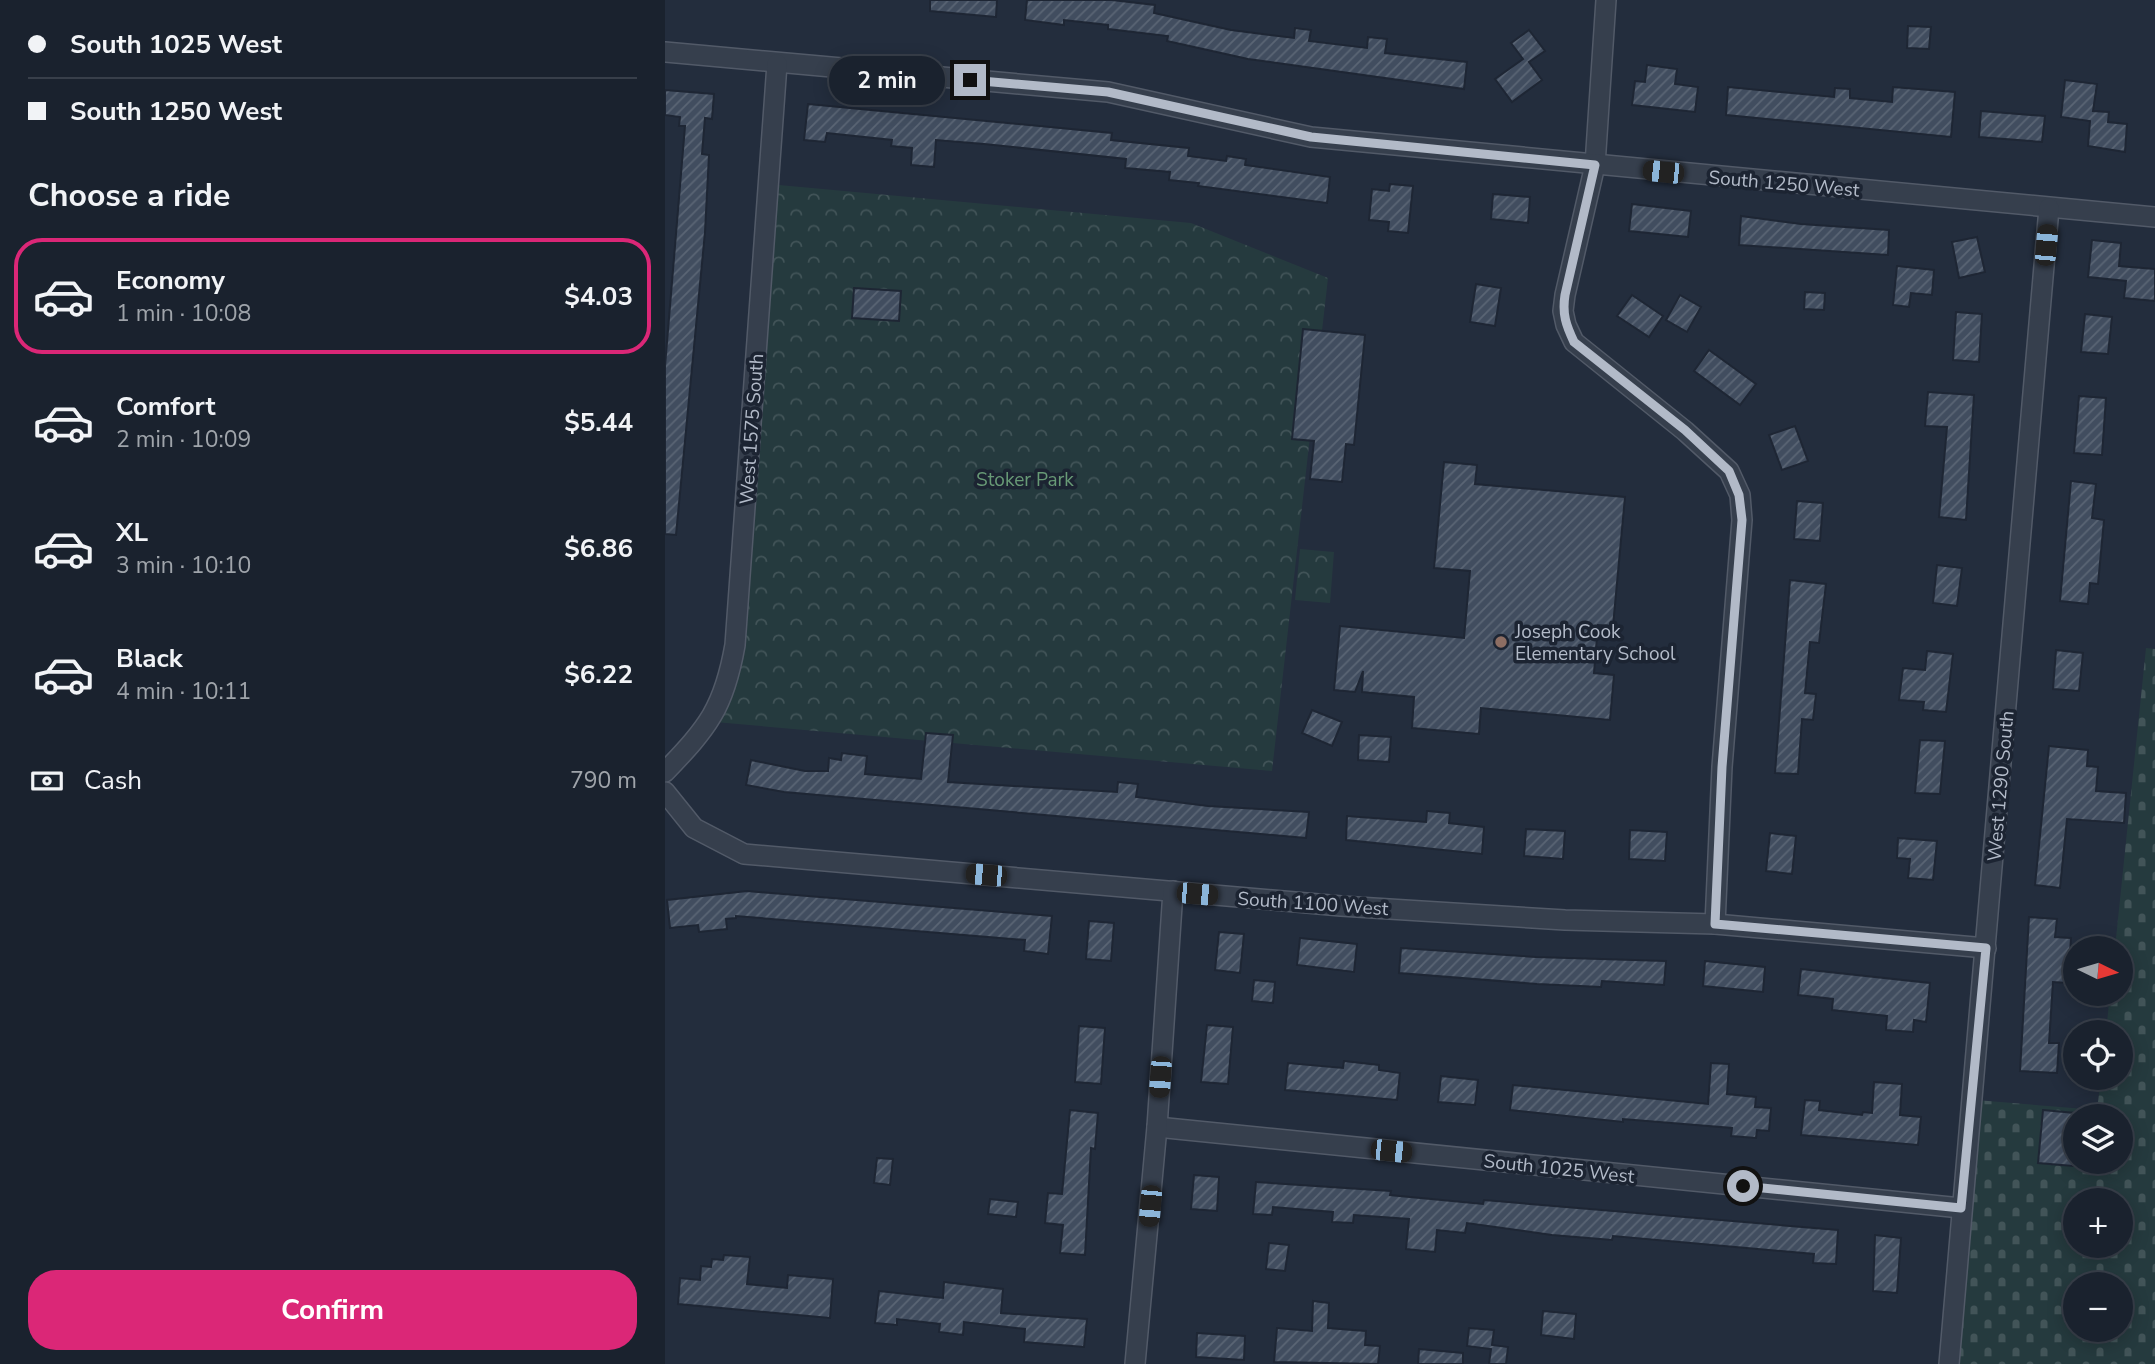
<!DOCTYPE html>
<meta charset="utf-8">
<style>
:root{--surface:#1a222e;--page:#272f3a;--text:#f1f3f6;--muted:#9fa4aa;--line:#383f4a;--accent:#db2777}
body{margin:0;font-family:"Nunito Sans",sans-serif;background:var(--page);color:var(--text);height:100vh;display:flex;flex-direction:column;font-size:26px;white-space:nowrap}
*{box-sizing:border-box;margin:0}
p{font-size:23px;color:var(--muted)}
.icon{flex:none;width:38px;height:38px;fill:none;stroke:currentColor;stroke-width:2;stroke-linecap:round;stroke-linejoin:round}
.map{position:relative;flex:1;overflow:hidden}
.details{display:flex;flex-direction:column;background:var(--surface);width:665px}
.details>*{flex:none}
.hud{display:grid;align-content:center;height:154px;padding:0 28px;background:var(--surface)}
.needle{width:46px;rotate:95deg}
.fabs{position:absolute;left:1398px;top:936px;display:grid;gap:14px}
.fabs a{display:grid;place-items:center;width:70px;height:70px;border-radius:50%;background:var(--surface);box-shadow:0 4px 18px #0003,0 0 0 2px var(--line);font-size:35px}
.end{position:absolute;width:32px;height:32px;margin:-16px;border:9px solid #b2bac8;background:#111;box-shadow:0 0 0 4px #111}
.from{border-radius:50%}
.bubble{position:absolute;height:49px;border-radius:24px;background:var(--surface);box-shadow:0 4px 18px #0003,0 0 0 2px var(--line);font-size:23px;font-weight:700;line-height:49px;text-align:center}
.car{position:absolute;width:21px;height:42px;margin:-21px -10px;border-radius:9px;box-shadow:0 0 5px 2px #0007;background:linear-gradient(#222 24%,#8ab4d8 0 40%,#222 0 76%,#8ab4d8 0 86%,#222 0)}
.hud b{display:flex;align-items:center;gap:24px;height:66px;font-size:26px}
.hud b+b{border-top:2px solid var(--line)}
.hud i{width:18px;height:18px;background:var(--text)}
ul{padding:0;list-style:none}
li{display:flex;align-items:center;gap:21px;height:116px;margin:0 14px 10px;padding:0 14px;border:4px solid transparent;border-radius:28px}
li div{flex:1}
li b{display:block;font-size:26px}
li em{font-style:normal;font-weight:700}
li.on{border-color:var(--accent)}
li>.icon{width:63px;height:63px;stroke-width:1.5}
h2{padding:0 28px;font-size:32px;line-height:84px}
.pay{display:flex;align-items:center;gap:18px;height:77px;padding:0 28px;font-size:26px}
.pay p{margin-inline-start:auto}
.primary-button{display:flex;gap:14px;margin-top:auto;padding:14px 28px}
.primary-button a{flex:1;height:80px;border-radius:28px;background:var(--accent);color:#fff;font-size:28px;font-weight:700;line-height:80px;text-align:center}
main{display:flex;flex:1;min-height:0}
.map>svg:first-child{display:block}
.cemetery{fill:url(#cemetery-stones);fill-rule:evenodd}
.park{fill:url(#park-crowns)}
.building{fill:url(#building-hatch);stroke:#1e2634;stroke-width:2}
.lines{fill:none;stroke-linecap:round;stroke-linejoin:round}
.minor-casing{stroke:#525a68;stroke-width:22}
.minor{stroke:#363f4d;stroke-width:19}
.route{stroke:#b2bac8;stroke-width:9}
.education-dot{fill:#8d6e63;stroke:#1c2432;stroke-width:2.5}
.labels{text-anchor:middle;stroke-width:7;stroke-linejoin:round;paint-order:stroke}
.street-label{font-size:19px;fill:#b2bac8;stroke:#1c2432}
.park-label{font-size:19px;fill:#689a76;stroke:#1c2432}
.poi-label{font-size:19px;fill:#b2bac8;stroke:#1c2432;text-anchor:start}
</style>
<main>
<section class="details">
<div class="hud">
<b><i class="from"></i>South 1025 West</b>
<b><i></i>South 1250 West</b>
</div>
<h2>Choose a ride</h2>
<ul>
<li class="on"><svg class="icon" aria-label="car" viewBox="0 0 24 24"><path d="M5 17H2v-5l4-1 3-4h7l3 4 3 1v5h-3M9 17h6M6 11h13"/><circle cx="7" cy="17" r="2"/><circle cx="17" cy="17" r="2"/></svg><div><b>Economy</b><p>1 min · 10:08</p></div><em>$4.03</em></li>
<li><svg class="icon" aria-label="car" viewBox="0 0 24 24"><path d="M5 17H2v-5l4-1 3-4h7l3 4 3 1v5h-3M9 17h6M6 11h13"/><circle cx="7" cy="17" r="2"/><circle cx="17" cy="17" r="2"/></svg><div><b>Comfort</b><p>2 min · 10:09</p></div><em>$5.44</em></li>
<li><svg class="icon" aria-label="car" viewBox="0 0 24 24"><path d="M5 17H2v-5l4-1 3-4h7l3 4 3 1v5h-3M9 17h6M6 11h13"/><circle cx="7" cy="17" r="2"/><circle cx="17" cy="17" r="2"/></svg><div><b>XL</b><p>3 min · 10:10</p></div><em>$6.86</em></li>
<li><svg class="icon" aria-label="car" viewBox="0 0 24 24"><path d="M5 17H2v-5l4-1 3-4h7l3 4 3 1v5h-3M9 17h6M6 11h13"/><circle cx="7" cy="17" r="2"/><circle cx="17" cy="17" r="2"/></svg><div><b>Black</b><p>4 min · 10:11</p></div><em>$6.22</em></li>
</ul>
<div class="pay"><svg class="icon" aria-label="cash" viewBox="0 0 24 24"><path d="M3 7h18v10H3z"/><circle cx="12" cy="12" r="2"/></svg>Cash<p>790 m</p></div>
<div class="primary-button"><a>Confirm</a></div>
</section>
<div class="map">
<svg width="1490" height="1364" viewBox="0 0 1490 1364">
<defs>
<pattern id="cemetery-stones" width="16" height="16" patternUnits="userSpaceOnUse" patternTransform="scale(1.75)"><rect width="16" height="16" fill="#253a3e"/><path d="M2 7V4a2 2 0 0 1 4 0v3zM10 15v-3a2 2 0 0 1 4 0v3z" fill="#425458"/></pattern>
<pattern id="park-crowns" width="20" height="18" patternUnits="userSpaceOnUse" patternTransform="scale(1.75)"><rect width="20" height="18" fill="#253a3e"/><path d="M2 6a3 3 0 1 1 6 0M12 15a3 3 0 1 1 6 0" fill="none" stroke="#425458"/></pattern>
<pattern id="building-hatch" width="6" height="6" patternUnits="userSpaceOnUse" patternTransform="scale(1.75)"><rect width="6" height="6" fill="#414d5f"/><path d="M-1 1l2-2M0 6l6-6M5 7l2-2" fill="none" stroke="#5a6574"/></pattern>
</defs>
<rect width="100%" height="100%" fill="#232d3d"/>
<path class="cemetery" d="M1481,648L1490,649V1364H1287L1311,1100L1432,1110L1436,1078H1456V1032H1441L1445,994H1456V948H1450ZM1410,1116H1456V1162H1410ZM1410,1200H1456V1246H1410ZM1410,1284H1456V1330H1410Z"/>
<g class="park">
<path d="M103,184L526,223L663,278L607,771L50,722L62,678Z"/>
<path d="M635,549L669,552L665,603L630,600Z"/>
</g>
<g class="building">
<path d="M265,0H332L331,17L265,11Z"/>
<path d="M362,0H447L490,5L489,13L566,30L629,38L630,28L646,30L644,41L702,48L703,37L722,39L720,53L802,62L799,89L583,59L502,41L503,36L443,29V25L399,20V25L360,20Z"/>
<path d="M1243,26L1266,27L1264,49L1242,48Z"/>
<path d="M864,30L880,51L864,62L877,80L847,102L830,79L858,59L846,43Z"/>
<path d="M982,65L1012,69L1010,84L1033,87L1030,112L967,105L970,81L980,82Z"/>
<path d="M1400,80L1432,84L1428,111L1444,112L1443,122L1462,124L1460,152L1423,146L1425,121L1396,117Z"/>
<path d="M1063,87L1169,97L1170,88L1185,89V98L1227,102L1228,87L1290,92L1286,137L1061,115Z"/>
<path d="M0,90L49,94L47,119L40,118L37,154L44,155L40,232L11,535L0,534V366L20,126H14L15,117L0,115Z"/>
<path d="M143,104L447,133L446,140L524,148L523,156L561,161L562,156L581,159L580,165L665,177L662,203L533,186L534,183L504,180L505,172L460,168L461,159L319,144L271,140L269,167L246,165L247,148L226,146L227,140L162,133L160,142L139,140Z"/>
<path d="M1316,111L1380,116L1377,142L1314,137Z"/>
<path d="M725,184L748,186L743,233L723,231L724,222L704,220L707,189L724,191Z"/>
<path d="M828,194L865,197L863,223L826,219Z"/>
<path d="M967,204L1026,211L1023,237L964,231Z"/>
<path d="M1076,216L1136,224L1224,230L1223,255L1074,245Z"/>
<path d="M1312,237L1320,272L1294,278L1287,242Z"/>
<path d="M1427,240L1456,243L1454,266L1490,269V301L1459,298L1461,281L1423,277Z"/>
<path d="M1232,266L1269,270L1267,295L1246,293L1244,307L1228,305Z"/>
<path d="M811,284L836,288L830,326L805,322Z"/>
<path d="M189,288L236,291L234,321L187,318Z"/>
<path d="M1140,292L1160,293L1159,310L1139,309Z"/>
<path d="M967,295L998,316L984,337L952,316Z"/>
<path d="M1015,295L1036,307L1022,332L1001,320Z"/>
<path d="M1291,312L1317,314L1314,362L1288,360Z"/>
<path d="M1420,314L1447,317L1443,354L1416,352Z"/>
<path d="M638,329L700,335L689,445L681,444L677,482L645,479L649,441L627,439Z"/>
<path d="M1044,350L1091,384L1075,405L1029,371Z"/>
<path d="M1263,392L1309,395L1301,520L1274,517L1282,427L1260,426Z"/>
<path d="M1414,396L1441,398L1437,455L1409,453Z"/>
<path d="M1130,426L1143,461L1117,470L1104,435Z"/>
<path d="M779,462L812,465L810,484L960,497L948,626L933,625L929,673L949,675L945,720L816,708L814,734L747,728L749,697L697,692L698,671L690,692L669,690L675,626L799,638L805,571L769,568Z"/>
<path d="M1406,481L1431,484L1427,518L1439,520L1433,584L1425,583L1423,604L1395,601Z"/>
<path d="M1132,501L1158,503L1155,541L1129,539Z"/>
<path d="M1272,565L1297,568L1292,606L1268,603Z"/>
<path d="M1125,580L1161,584L1154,643L1145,642L1140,693L1151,694L1148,720L1137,719L1133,774L1110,773Z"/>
<path d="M1391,650L1418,653L1414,691L1388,689Z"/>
<path d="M1262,651L1288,654L1281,712L1258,710L1259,702L1234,700L1238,668L1260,670Z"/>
<path d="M647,710L677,722L667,746L637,733Z"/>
<path d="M261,733L288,735L283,782L452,792L453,782L473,784L471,797L543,806L644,812L641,838L119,792L81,785L86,760L140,771H163L164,758L176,760L177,753L202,756L200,774L256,779Z"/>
<path d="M694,735L726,737L724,762L693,760Z"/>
<path d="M1255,740L1280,741L1275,794L1250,793Z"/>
<path d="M1384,746L1423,750L1422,766L1433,767L1431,791L1461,793L1459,823L1402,819L1395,888L1370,885Z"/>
<path d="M762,811L785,813L784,823L819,827L817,854L681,840L682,816L761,822Z"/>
<path d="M861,829L900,831L898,859L859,856Z"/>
<path d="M965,830L1002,832L1000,861L964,859Z"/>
<path d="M1105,833L1131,836L1127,874L1101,871Z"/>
<path d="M1233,838L1272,841L1268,880L1243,878L1245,859L1232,858Z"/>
<path d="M82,891L387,916L383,954L359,951L360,940L71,916V918L61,919L62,929L34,932L33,925L5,928L2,900Z"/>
<path d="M1364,917L1392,919L1390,937L1406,938L1403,983L1388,982L1384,1043H1394L1392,1073L1355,1071Z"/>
<path d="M424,921L449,923L446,961L421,959Z"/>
<path d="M554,932L579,934L575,973L550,970Z"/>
<path d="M635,938L692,944L689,972L632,965Z"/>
<path d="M736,948L871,957L1001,961L999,985L937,981L936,987L872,984L734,973Z"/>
<path d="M1040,961L1100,967L1098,992L1038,986Z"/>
<path d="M1136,969L1265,983L1261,1022L1249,1020L1248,1032L1221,1030L1222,1016L1167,1010L1168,999L1133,995Z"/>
<path d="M589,980L610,982L608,1003L587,1001Z"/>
<path d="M542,1025L568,1027L563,1084L536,1082Z"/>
<path d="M414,1026L440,1028L436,1084L410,1082Z"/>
<path d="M679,1061L714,1065V1070L735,1073L732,1100L620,1090L623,1063L678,1068Z"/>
<path d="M1046,1063L1064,1064L1062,1094L1091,1097L1090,1107L1106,1108L1104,1131L1092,1130L1091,1138L1066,1136L1067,1128L958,1119V1122L845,1110L848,1085L1043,1104Z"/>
<path d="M776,1076L813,1080L810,1105L773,1102Z"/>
<path d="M1209,1082L1237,1084L1235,1115L1256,1117L1253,1145L1136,1135L1140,1100L1155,1101L1154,1110L1197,1115L1198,1112L1207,1113Z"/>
<path d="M405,1110L433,1113L430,1149L426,1148L420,1255L395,1253L398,1225L380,1223L383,1193L397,1194Z"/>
<path d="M1378,1110L1410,1113L1408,1166L1373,1163Z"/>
<path d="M212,1158L228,1159L225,1185L209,1183Z"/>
<path d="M529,1175L554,1177L552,1211L526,1209Z"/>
<path d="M591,1182L726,1191L725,1195L818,1204L819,1200L1173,1230L1171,1264L1148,1263L1149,1254L948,1236L947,1240L887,1235L802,1223L800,1233L772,1230L770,1252L741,1249L744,1219L689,1215L688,1223L667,1222L668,1212L608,1207L607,1215L588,1214Z"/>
<path d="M325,1199L353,1202L351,1217L323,1214Z"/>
<path d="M1210,1235L1236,1238L1232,1293L1208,1291Z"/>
<path d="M604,1243L624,1245L620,1271L601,1269Z"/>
<path d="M59,1255L85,1257L82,1284L122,1288L123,1275L168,1279L165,1318L13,1304L15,1278L35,1280L36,1266L46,1267L47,1259L58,1260Z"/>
<path d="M279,1282L338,1289L336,1313L422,1319L419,1347L359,1342L360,1329L299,1322L298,1335L274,1332L275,1324L232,1319V1325L210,1323L214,1291L278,1298Z"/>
<path d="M648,1301L664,1303L663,1328L701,1331L700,1345L715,1346L713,1364L609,1362L612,1328L647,1331Z"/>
<path d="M878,1311L911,1314L909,1339L876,1335Z"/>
<path d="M804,1328L829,1330L827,1345L843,1347L841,1364H824L826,1349L802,1346Z"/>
<path d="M532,1333L580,1336L579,1360L531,1357Z"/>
<path d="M754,1349L798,1353V1364H753Z"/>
</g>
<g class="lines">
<g class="minor-casing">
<g id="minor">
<path d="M941,0L930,165L900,295L898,311L901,325L909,342L1020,431L1064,471L1075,495L1077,520L1057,767L1050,924"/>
<path d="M0,52L443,92L646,137L1490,217"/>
<path d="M0,772C43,727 59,708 70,645L112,64"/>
<path d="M0,792L29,828L79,854L676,906L900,920L1050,924L1321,948"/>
<path d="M492,1127L1296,1208"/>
<path d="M470,1364L492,1127L508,891"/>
<path d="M1284,1364L1384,208"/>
</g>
</g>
<use href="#minor" class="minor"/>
</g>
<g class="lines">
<path class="route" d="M305,80L443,92L646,137L930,165L900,295C897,314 901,325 909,342L1020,430L1064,471L1074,495L1077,520L1057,767L1050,924L1321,948L1296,1208L1078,1186"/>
</g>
<circle class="education-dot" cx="836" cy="642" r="7"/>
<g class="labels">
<g class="street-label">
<text transform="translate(1119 183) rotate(5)" y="7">South 1250 West</text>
<text transform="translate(86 429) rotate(-86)" y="7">West 1575 South</text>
<text transform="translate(1335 786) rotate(-85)" y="7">West 1290 South</text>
<text transform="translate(648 903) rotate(4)" y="7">South 1100 West</text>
<text transform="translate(894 1168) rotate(6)" y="7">South 1025 West</text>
</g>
<g class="park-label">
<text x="360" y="486">Stoker Park</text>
</g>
<g class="poi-label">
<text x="850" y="638">Joseph Cook<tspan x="850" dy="22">Elementary School</tspan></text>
</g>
</g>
</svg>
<div class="fabs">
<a><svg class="needle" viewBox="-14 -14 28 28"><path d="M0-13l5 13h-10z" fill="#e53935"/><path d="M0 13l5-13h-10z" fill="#9fa4aa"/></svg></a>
<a><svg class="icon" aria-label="locate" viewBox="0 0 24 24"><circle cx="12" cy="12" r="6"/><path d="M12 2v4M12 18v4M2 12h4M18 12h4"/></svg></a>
<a><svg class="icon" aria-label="layers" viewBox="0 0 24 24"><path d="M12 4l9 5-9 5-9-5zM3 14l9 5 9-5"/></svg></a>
<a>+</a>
<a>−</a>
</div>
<i class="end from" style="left:1078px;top:1186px"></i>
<i class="end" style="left:305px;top:80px"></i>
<div class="bubble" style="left:164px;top:56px;width:116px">2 min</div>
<i class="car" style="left:998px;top:172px;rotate:276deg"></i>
<i class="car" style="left:1381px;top:245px;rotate:5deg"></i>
<i class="car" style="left:321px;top:875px;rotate:275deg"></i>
<i class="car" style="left:532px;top:894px;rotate:95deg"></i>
<i class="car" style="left:495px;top:1077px;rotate:184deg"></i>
<i class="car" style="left:726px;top:1151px;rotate:96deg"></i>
<i class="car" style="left:485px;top:1206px;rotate:185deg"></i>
</div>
</main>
